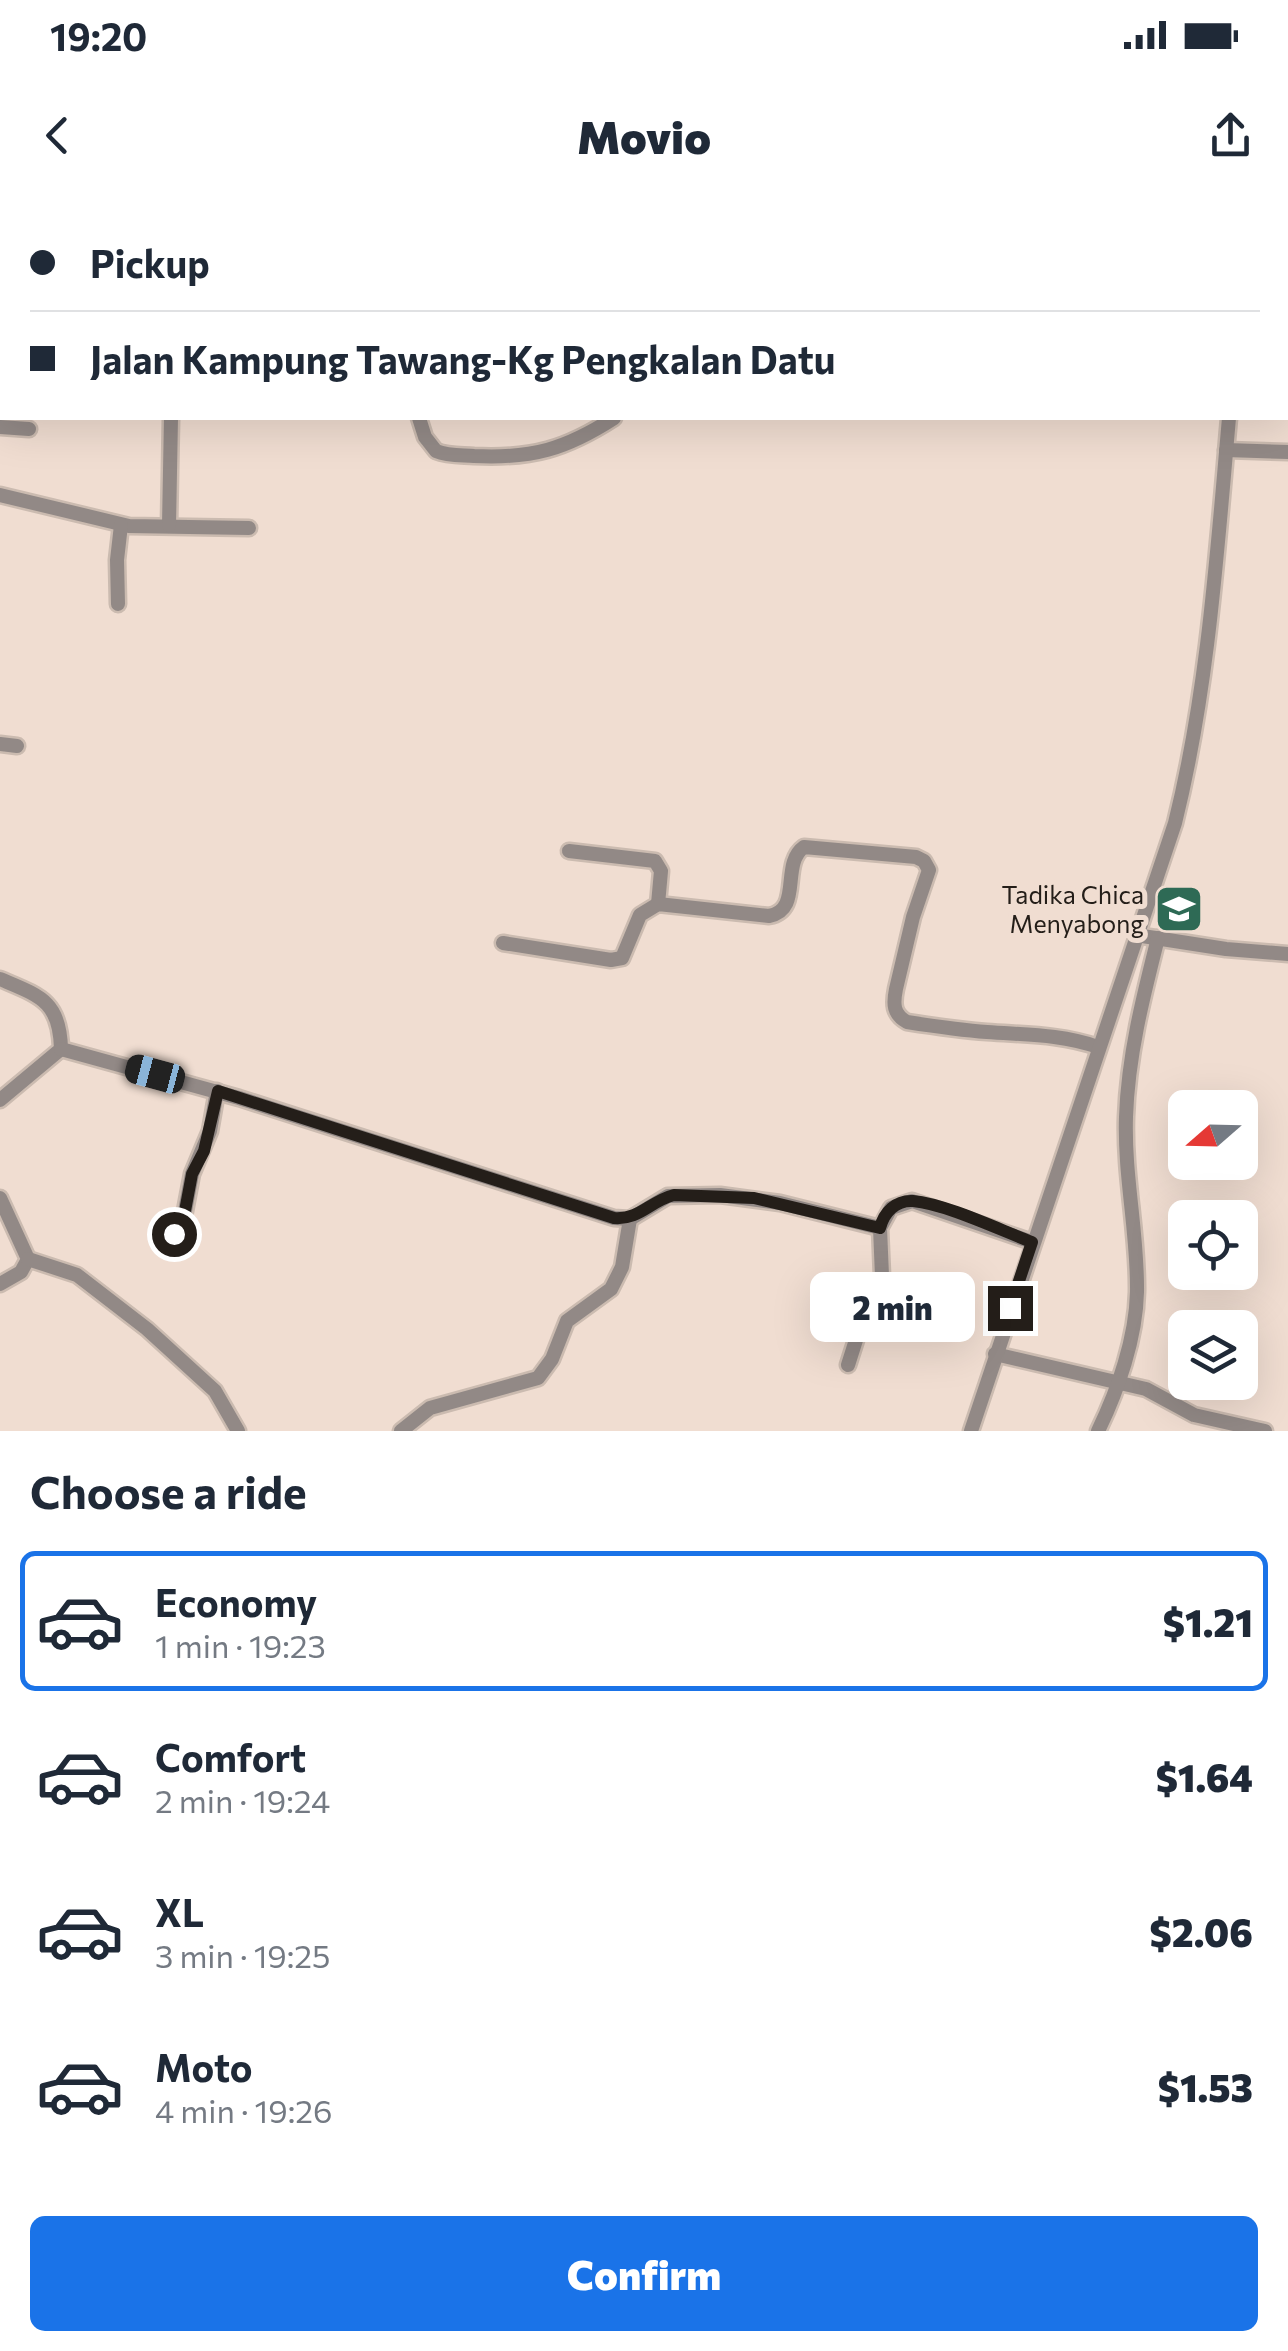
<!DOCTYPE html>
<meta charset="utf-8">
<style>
:root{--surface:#fff;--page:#f6f6f7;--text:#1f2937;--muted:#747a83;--line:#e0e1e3;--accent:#1a73e8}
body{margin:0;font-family:Commissioner,sans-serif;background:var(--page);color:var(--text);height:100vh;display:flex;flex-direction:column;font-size:38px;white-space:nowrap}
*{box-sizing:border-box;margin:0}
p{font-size:32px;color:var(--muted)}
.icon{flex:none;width:55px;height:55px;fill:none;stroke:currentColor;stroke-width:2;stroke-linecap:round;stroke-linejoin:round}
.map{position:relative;height:1231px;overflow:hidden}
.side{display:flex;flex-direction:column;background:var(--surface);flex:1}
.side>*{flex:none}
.top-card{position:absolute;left:0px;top:0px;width:1290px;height:220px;box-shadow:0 10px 40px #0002;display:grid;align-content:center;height:220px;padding:0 30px;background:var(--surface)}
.needle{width:65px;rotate:250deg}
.tools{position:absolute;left:1168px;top:890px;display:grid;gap:20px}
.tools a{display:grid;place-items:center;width:90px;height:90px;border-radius:15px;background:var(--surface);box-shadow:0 10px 40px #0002;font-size:50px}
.end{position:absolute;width:45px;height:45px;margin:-22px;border:12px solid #241e19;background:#fff;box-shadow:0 0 0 5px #fff}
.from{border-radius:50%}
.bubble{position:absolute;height:70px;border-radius:15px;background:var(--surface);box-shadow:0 10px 40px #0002;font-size:32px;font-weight:800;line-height:70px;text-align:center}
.car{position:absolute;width:30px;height:60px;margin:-30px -15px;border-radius:12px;box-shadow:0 0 8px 2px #0007;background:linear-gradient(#222 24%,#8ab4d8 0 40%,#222 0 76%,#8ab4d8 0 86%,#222 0)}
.top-card b{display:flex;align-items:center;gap:35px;height:95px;font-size:38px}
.top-card b+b{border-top:2px solid var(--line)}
.top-card i{width:25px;height:25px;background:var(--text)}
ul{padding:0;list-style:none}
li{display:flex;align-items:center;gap:30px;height:140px;margin:0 20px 15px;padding:0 10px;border:5px solid transparent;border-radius:15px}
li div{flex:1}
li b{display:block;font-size:38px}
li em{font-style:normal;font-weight:800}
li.active{border-color:var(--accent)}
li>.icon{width:90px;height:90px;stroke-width:1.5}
h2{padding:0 30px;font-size:45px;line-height:120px}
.primary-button{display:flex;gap:20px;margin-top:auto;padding:20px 30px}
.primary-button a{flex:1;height:115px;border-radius:15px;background:var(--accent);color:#fff;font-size:40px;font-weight:800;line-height:115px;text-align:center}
.status{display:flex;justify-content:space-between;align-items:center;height:70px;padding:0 50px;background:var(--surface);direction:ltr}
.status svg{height:28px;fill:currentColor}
header{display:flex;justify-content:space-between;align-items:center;height:130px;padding:0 30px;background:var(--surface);font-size:45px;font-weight:800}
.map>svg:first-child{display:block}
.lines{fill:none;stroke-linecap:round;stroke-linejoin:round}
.minor-casing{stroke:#cbbbb0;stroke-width:19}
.minor{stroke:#928986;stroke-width:14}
.route{stroke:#241e19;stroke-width:12}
.labels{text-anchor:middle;stroke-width:10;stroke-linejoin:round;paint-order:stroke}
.poi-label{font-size:25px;fill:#241e19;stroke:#f0ddd1;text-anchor:end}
</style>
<div class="status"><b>19:20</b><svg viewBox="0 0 49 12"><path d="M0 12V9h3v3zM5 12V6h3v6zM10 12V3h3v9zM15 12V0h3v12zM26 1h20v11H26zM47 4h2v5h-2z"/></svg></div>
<header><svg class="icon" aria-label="back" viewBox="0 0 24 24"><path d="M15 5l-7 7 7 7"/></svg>Movio<svg class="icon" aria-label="share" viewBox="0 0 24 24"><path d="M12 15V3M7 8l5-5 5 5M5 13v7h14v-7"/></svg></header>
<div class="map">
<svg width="1288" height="1231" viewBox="0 0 1288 1231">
<rect width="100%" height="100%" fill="#f0ddd1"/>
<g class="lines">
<g class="minor-casing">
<g id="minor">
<path d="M39,0L53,2"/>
<path d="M810,0L811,2"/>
<path d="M858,0L859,2"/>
<path d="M942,0V2"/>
<path d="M1219,0L1220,2"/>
<path d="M1019,2L1026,0"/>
<path d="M419,218L425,237L436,251C448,256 461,255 474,256C532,259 566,249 614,218"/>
<path d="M0,227L29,229"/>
<path d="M1226,250L1288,252"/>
<path d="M0,295L129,326L249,328"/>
<path d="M169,325L171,218"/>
<path d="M118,404L117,360L121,325"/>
<path d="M0,544L17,546"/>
<path d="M569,651L655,661L661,671L658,704"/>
<path d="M1136,735L1226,749L1288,754"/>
<path d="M503,743L611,760L622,758L640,715L658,704L769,716C803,710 780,664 804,647L916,657L924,661L929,670L913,717L896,789C893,804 893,814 907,822C933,826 960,830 987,832C1026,835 1060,834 1098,847"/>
<path d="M0,779C40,796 60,801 61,849L0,900"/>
<path d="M61,849L239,898L614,1018L630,1019L668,996L720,995L780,1003L880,1028"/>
<path d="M0,998L28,1059L21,1072L0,1084"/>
<path d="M163,1045L174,1034L185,1011L192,974L210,931L217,891"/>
<path d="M28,1059L77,1075L147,1129L215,1191L238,1231"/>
<path d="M995,1154L1146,1189L1194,1215L1265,1231"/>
<path d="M848,1165L863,1118L882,1076L880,1028L891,1008L912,1001L1032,1042"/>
<path d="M401,1231L430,1208L538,1178L552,1159L567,1121L611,1089L622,1067L630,1019"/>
<path d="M971,1231L1175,623C1208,490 1217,353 1229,218"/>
<path d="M1098,1231C1118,1190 1136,1138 1137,1092C1138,1034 1124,976 1126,917C1128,856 1143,797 1158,738"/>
</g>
</g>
<use href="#minor" class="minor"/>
</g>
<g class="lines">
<path class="route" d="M174,1034L185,1011L192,974L204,951L218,891L614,1018C640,1020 650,1001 674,995L754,998L880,1028C884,1012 896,1000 913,1001C946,1004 1000,1030 1032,1042L1010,1108"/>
</g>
<defs>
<g id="school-square" transform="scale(2.5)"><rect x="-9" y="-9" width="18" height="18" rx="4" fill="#2e6a55" stroke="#f0ddd1"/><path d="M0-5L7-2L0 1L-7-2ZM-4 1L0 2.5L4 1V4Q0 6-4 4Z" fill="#fff"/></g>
</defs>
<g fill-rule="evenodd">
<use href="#school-square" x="1179" y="709"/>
</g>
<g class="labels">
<g class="poi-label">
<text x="1144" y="704">Tadika Chica<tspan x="1144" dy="29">Menyabong</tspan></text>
</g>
</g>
</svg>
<div class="tools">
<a><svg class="needle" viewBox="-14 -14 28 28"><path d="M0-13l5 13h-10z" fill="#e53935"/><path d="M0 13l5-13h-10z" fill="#747a83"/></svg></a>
<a><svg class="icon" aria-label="locate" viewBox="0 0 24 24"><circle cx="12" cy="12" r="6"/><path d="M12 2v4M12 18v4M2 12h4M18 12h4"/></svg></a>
<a><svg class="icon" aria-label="layers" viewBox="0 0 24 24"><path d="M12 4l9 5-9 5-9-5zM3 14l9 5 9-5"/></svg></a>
</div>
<i class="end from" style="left:174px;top:1034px"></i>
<i class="end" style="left:1010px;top:1108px"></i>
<div class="bubble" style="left:810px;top:1072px;width:165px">2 min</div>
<i class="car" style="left:155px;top:874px;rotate:285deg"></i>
<div class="top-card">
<b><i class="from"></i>Pickup</b>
<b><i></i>Jalan Kampung Tawang-Kg Pengkalan Datu</b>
</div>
</div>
<section class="side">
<h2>Choose a ride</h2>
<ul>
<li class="active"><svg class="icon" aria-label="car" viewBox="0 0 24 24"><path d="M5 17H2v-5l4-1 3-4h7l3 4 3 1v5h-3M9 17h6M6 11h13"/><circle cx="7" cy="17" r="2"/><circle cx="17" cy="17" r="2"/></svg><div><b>Economy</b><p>1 min · 19:23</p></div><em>$1.21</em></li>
<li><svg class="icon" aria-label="car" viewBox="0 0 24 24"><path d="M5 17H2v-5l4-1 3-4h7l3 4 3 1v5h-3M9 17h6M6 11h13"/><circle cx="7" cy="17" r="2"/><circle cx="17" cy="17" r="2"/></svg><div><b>Comfort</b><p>2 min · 19:24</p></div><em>$1.64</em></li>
<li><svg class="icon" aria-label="car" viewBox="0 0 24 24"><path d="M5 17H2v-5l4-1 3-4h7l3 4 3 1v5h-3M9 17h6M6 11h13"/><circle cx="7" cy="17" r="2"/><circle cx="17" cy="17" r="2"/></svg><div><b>XL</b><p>3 min · 19:25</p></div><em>$2.06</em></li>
<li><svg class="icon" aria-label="car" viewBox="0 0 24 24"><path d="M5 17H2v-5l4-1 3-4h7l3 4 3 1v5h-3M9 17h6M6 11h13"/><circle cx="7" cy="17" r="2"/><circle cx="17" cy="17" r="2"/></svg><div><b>Moto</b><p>4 min · 19:26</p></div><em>$1.53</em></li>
</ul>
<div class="primary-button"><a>Confirm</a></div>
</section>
